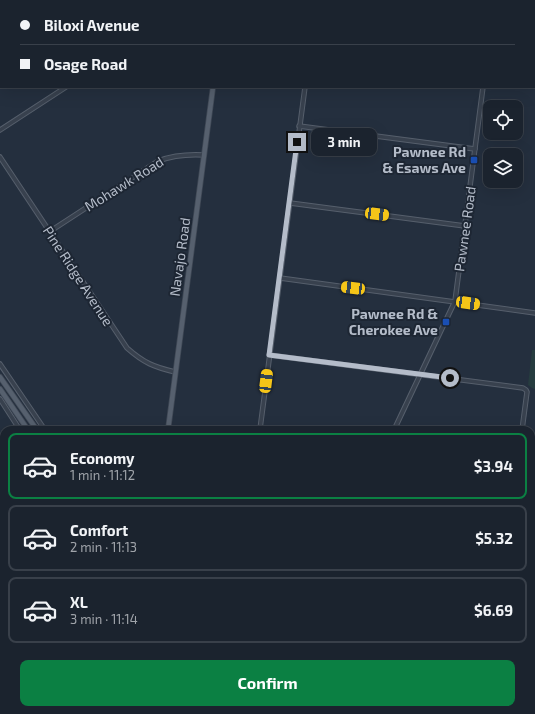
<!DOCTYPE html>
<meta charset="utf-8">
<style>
:root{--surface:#1b232e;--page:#242b36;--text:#f1f3f6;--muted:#a0a4aa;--line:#39404a;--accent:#0b8043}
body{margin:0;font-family:"Exo 2",sans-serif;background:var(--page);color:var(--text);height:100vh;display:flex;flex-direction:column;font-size:15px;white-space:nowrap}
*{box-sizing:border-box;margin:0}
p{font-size:13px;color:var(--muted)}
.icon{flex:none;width:22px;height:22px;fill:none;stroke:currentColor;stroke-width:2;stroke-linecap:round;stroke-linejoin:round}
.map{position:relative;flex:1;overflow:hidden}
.drawer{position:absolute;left:0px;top:426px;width:535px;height:288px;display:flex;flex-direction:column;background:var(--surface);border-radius:12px 12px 0 0;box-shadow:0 4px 16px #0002,0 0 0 1px var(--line)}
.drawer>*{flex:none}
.top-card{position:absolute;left:0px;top:0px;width:535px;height:88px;box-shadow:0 4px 16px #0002,0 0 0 1px var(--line);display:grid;align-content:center;height:88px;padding:0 20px;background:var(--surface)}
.tools{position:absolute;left:483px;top:100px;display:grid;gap:8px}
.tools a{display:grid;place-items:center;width:40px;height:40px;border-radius:8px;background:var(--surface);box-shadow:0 4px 16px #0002,0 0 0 1px var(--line);font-size:20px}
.end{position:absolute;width:18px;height:18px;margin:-9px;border:5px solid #b4bcc9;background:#111;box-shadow:0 0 0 2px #111}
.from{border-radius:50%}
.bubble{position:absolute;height:28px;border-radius:8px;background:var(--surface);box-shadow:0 4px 16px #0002,0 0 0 1px var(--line);font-size:13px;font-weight:700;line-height:28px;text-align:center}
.car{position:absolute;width:12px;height:24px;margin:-12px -6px;border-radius:5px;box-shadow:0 0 3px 1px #0007;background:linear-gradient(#f5c518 24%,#345 0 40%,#f5c518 0 76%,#345 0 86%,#f5c518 0)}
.top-card b{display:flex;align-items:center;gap:14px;height:38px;font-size:15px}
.top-card b+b{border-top:1px solid var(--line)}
.top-card i{width:10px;height:10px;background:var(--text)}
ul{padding:7px 0 0;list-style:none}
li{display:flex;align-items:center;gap:12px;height:66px;margin:0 8px 6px;padding:0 12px;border:2px solid var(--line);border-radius:8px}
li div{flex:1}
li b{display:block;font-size:15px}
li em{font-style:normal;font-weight:700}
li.on{border-color:var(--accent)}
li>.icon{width:36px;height:36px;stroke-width:1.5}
.button{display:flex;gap:8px;margin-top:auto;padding:8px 20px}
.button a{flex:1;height:46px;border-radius:8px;background:var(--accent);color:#fff;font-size:16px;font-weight:700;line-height:46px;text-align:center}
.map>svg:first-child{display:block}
.grass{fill:#263c3f}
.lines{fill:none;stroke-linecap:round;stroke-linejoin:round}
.minor-casing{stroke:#565f6c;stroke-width:5.5}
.major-casing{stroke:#414a57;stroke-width:6}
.minor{stroke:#38414e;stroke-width:3.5}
.major{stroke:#56606e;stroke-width:4.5}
.route{stroke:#b4bcc9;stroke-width:5}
.transit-dot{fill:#1a4fb4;stroke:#1d2633;stroke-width:1.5}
.labels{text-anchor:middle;stroke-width:4;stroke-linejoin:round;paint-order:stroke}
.poi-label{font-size:14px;font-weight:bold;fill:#b4bcc9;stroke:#1d2633;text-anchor:end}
.street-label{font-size:14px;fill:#b4bcc9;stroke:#1d2633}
</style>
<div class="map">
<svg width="535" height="714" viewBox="0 0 535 714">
<rect width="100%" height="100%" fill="#242f3e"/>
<g class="grass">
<path d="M532,350H535V389L532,388L528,385Z"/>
<path d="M4,449V492H0V451Z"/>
</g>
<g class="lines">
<g class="minor-casing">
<g id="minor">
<path d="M512,0L519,1"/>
<path d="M316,1V0"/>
<path d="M494,1V0"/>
<path d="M534,3H535"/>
<path d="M299,126L475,149"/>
<path d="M0,130L66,87"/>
<path d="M0,157L127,348C144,363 154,367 175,372"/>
<path d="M290,203L465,226"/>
<path d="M49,232L158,161C174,155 187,154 204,155"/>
<path d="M280,278L535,313"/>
<path d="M269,355L523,388L526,390L527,392L522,430"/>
<path d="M0,364L45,430"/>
<path d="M0,399L20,430"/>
<path d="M263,430L260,429L305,87"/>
<path d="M394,430L455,301L483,87"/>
<path d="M531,554H535"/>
<path d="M531,579H535"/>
<path d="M0,630L4,631"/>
<path d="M531,675L535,646"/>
<path d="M130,711L148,714"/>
<path d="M57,714L58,710"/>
<path d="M303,714V710"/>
<path d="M353,714V710"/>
<path d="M451,714L452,710"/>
<path d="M526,714V710"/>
</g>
</g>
<g class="major-casing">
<g id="major">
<path d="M225,1V0"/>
<path d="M0,377L37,430"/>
<path d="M0,389L28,430"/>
<path d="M168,430L213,87"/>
<path d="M0,495H4"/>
<path d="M531,563H535"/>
<path d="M531,569L535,570"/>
<path d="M126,714L127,710"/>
<path d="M132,714L133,710"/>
</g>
</g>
<use href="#minor" class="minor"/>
<use href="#major" class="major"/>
</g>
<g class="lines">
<path class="route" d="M297,142L269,355L450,378"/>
</g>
<g class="transit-dot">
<rect x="470" y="156" width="8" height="8" rx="2"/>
<rect x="442" y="318" width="8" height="8" rx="2"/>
</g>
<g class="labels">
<g class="poi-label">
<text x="466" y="157">Pawnee Rd<tspan x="466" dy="16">&amp; Esaws Ave</tspan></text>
<text x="438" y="319">Pawnee Rd &amp;<tspan x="438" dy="16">Cherokee Ave</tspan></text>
</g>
<g class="street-label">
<text transform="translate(124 184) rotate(-32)" y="5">Mohawk Road</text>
<text transform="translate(465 229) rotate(-82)" y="5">Pawnee Road</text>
<text transform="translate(180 257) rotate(-82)" y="5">Navajo Road</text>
<text transform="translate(78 276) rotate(57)" y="5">Pine Ridge Avenue</text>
</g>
</g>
</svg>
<div class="tools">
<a><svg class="icon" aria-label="locate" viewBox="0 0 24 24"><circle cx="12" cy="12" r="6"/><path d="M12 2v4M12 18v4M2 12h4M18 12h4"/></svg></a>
<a><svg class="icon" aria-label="layers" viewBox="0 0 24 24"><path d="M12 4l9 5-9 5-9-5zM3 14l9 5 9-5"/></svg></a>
</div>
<i class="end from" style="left:450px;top:378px"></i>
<i class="end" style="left:297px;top:142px"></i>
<div class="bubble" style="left:311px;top:128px;width:66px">3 min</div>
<i class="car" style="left:377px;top:214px;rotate:97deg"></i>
<i class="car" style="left:353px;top:288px;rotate:277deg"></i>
<i class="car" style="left:468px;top:303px;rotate:98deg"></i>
<i class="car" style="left:266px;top:381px;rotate:7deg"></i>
<div class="top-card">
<b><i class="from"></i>Biloxi Avenue</b>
<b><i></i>Osage Road</b>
</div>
<section class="drawer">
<ul>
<li class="on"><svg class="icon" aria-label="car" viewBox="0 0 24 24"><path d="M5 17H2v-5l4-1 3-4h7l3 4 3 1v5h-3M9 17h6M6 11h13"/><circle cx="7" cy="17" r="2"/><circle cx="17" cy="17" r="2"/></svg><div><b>Economy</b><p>1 min · 11:12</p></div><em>$3.94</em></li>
<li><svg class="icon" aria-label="car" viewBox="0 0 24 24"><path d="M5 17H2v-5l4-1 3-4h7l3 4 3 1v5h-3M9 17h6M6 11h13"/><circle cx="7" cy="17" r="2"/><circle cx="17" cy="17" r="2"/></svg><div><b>Comfort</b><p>2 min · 11:13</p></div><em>$5.32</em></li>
<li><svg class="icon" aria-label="car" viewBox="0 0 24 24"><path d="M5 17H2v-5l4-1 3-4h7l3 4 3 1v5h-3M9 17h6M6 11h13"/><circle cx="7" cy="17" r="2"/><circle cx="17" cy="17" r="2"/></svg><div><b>XL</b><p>3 min · 11:14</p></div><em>$6.69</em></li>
</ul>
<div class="button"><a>Confirm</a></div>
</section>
</div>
